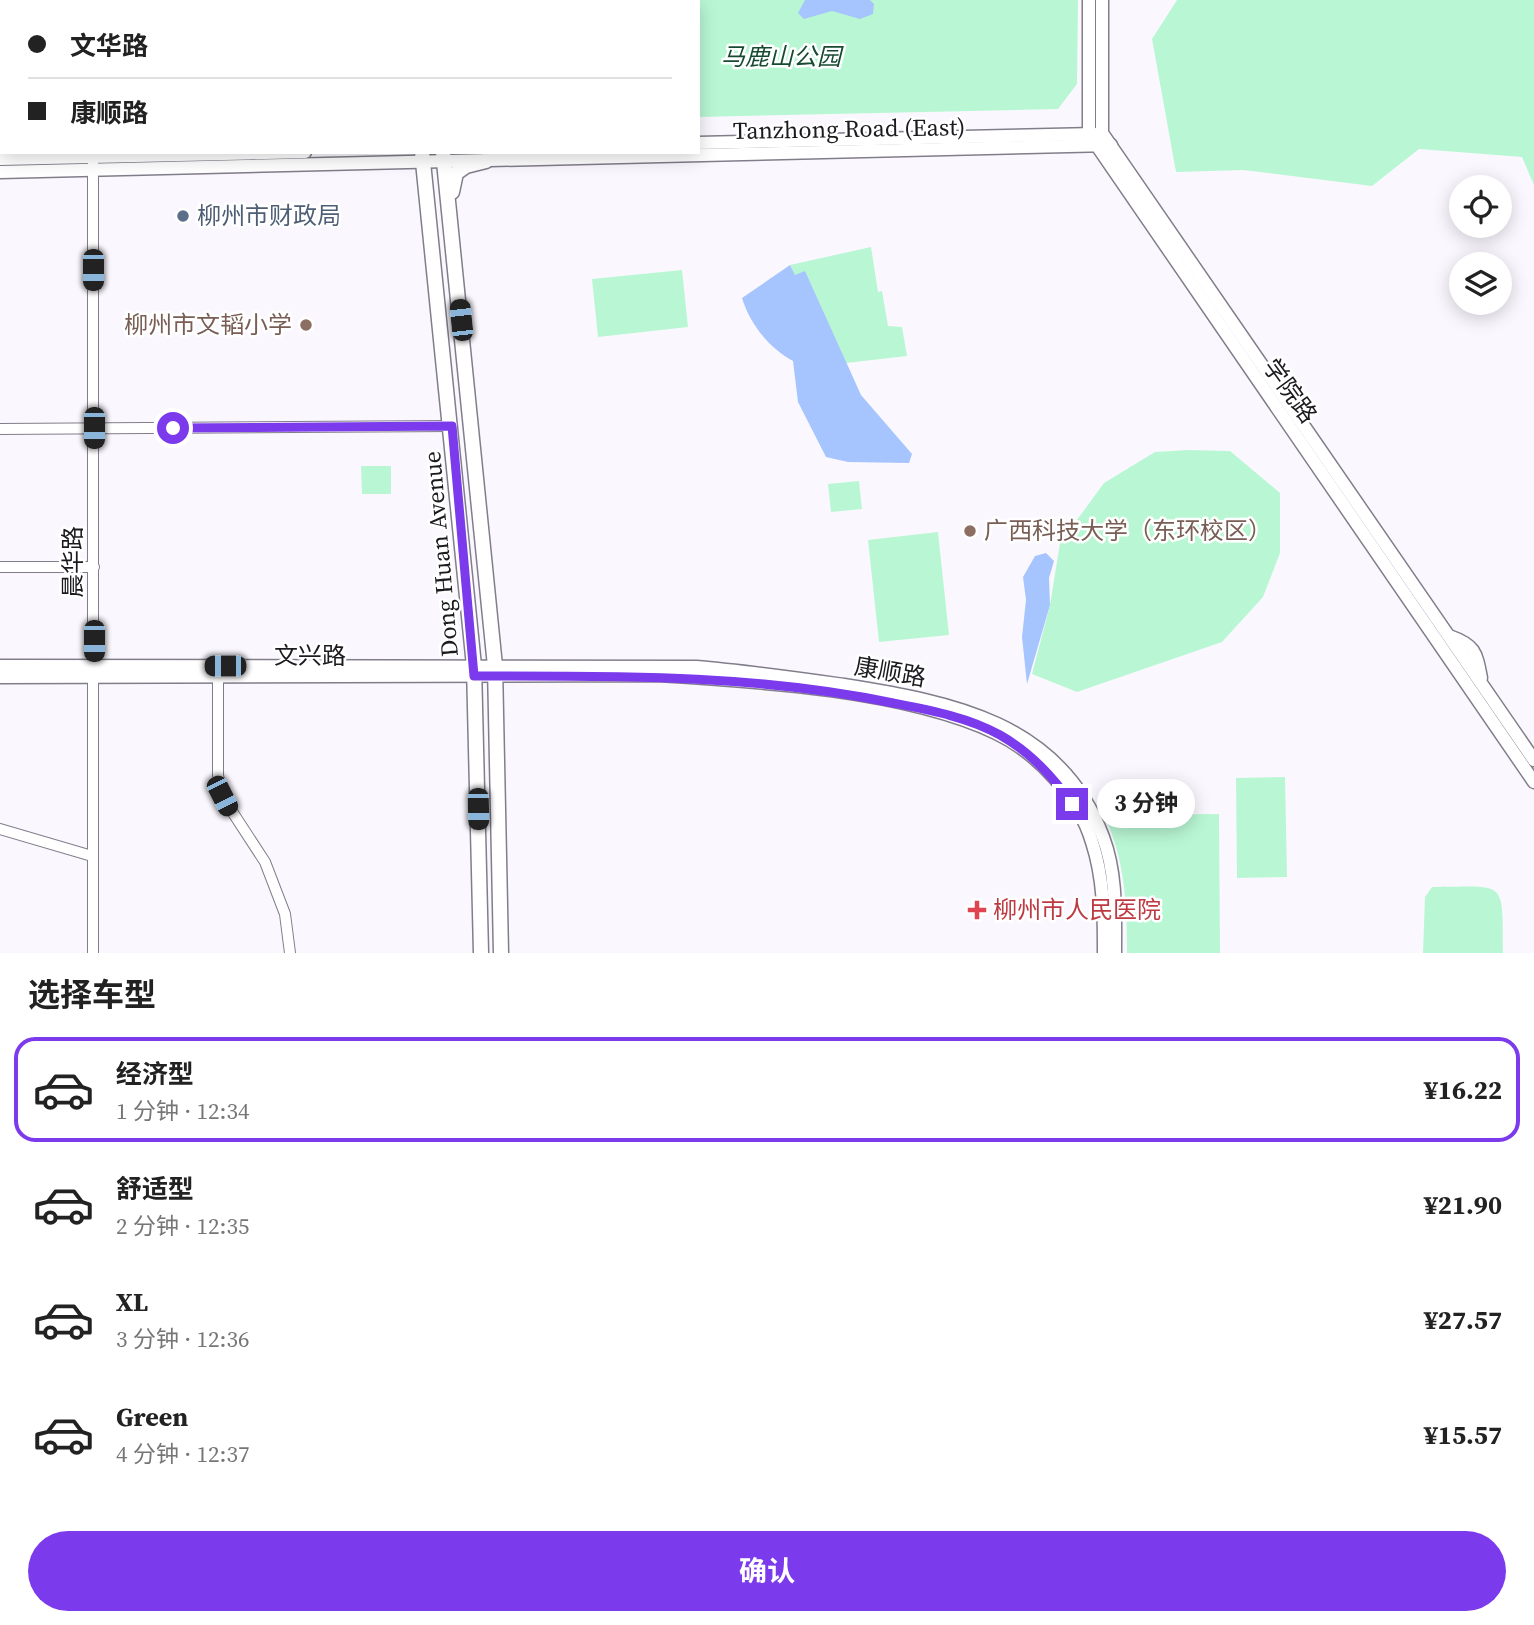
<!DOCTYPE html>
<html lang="zh">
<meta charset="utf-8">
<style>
:root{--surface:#fff;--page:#f6f6f6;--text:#222;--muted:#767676;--line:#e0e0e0;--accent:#7c3aed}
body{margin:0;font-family:"Source Serif 4","Noto Sans SC",serif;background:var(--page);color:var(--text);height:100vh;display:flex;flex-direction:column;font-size:26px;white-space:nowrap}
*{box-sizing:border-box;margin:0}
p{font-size:23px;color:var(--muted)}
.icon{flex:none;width:38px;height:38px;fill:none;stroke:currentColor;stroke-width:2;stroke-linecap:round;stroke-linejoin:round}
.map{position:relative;height:953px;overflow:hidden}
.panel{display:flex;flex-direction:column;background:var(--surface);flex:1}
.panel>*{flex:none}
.hud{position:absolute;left:0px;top:0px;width:700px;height:154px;box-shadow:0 4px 18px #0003;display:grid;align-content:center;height:154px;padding:0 28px;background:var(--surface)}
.tools{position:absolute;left:1449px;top:175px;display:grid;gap:14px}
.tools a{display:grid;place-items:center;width:63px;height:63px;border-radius:50%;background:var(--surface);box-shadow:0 4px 18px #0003;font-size:35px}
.end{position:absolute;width:32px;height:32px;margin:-16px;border:9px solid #7c3aed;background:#fff;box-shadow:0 0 0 4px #fff}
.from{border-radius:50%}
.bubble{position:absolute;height:49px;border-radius:24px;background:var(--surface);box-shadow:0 4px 18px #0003;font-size:23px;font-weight:700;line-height:49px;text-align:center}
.car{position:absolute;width:21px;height:42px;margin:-21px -10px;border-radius:9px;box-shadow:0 0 5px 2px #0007;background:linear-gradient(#222 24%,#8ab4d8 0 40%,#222 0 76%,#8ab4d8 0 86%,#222 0)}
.hud b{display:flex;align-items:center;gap:24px;height:66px;font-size:26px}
.hud b+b{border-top:2px solid var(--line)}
.hud i{width:18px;height:18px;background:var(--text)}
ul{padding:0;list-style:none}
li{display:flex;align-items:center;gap:21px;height:105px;margin:0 14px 10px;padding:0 14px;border:4px solid transparent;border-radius:21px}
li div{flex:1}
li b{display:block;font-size:26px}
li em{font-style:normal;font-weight:700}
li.selected{border-color:var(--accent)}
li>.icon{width:63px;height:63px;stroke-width:1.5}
h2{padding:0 28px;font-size:32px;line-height:84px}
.cta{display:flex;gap:14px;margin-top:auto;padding:14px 28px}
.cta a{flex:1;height:80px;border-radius:42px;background:var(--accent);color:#fff;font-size:28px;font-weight:700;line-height:80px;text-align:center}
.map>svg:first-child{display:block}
.green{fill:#b9f7d4}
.water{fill:#a6c4fe}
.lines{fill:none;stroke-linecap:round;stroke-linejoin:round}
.minor-casing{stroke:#827d8b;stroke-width:12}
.major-casing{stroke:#827d8b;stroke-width:15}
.highway-casing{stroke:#827d8b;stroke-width:17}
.minor{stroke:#fff;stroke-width:10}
.major{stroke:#fff;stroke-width:12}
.highway{stroke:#fff;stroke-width:14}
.route{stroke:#7c3aed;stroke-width:9}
.service-dot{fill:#5c6f8a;stroke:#fff;stroke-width:2.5}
.education-dot{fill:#8d6e63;stroke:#fff;stroke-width:2.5}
.health-dot{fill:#e0444e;stroke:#fff;stroke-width:2.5}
.labels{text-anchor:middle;stroke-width:5;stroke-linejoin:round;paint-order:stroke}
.park-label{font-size:24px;font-style:italic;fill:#164b32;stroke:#fff}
.street-label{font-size:24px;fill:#1b1a1f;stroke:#fff}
.service-label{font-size:24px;fill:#4e5e75;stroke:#fff;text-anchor:start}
.education-label{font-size:24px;fill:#785e54;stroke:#fff;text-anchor:end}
.health-label{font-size:24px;fill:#be3a42;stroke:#fff;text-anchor:start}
</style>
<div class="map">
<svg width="1534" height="953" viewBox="0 0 1534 953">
<rect width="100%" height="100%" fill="#faf8fe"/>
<g class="green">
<path d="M452,0H1078L1077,84L1058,109L698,117V2Z"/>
<path d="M1177,0H1534V185L1522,157L1419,149L1372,186L1243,170L1176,172L1152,39Z"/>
<path d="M871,247L878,292L882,291L888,326L902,327L907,356L846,363L805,272L795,276L790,265Z"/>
<path d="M682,270L688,327L598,337L592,279Z"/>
<path d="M1188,450L1230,451L1280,493V553L1263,597L1222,642L1077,692L1032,674L1050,605L1060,543L1104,483L1155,452Z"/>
<path d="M361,466H391V494H362Z"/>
<path d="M859,481L862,509L831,512L828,484Z"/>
<path d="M938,532L949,635L879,642L868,540Z"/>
<path d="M1285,777L1287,877L1237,878L1236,778Z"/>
<path d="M1219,814L1220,953H1127C1127,903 1125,860 1104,815Z"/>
<path d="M1432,887C1506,887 1503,877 1503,953H1423L1425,897Z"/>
</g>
<g class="water">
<path d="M805,0H870L874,4L873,14L860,19L832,11L804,19L798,13Z"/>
<path d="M790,265L795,275L805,271L861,395L912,454L909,463L848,462L826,457L798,402L793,361C769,348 750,324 742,298Z"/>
<path d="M1046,553L1054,561L1049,578L1050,605L1027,684L1022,637L1026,600L1023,577L1035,556Z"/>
</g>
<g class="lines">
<g class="minor-casing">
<g id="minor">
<path d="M93,0L94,2"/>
<path d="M229,0V2"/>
<path d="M0,429L452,426"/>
<path d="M0,567H94"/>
<path d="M218,677V775L222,796L265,862L285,914L290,953"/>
<path d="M0,829L92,856"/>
<path d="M93,953V163"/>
</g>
</g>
<g class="major-casing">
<g id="major">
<path d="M1089,0V134L1534,782"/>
<path d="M1102,0V133L1534,760"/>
<path d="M698,143L1095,134"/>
<path d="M0,159L305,152"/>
<path d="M0,172L1111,145"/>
<path d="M1449,636C1475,645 1476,652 1481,678"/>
<path d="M0,666L696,667C745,671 794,678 844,685C952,702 1060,722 1103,837C1117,874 1115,915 1115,953"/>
<path d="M0,677L657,675C757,681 906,690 996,733C1038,753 1079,798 1092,842C1104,879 1104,915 1104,953"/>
</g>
</g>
<g class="highway-casing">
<g id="highway">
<path d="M407,0L408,2"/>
<path d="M428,0V2"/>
<path d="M422,152L474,666L481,953"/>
<path d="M443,152L495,666L501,953"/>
<path d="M452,192L456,173L466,166L486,161"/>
</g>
</g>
<use href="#minor" class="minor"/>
<use href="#major" class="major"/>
<use href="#highway" class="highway"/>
</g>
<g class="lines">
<path class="route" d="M173,428L452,426L474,676C615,676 754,674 893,703C929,710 968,717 1000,735C1030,752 1052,775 1072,804"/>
</g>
<circle class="service-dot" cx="183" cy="216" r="7"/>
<g class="education-dot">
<circle cx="306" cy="325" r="7"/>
<circle cx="970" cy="531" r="7"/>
</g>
<path class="health-dot" d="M973.5 899.5h7v7h7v7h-7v7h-7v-7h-7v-7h7z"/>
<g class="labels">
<g class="park-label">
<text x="781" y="65">马鹿山公园</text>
</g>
<g class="street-label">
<text transform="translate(849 129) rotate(-1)" y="8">Tanzhong Road (East)</text>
<text transform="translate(1290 391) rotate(54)" y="8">学院路</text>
<text transform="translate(441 554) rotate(-95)" y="8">Dong Huan Avenue</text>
<text transform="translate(73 562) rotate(-90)" y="8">晨华路</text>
<text x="310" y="664">文兴路</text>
<text transform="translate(890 672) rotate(10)" y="8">康顺路</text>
</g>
<g class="service-label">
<text x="197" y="224">柳州市财政局</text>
</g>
<g class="education-label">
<text x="292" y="333">柳州市文韬小学</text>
<text x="984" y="539" text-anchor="start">广西科技大学（东环校区）</text>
</g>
<g class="health-label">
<text x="993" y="918">柳州市人民医院</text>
</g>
</g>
</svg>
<div class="tools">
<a><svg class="icon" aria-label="locate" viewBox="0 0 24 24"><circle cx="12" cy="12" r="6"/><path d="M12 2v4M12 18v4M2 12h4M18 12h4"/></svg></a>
<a><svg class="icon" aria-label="layers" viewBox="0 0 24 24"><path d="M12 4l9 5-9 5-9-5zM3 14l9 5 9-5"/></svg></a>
</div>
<i class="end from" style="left:173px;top:428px"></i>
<i class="end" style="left:1072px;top:804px"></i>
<div class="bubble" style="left:1097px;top:779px;width:98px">3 分钟</div>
<i class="car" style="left:93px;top:270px;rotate:180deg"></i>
<i class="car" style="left:461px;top:320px;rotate:354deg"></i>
<i class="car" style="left:94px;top:428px;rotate:180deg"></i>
<i class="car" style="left:94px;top:641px;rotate:180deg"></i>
<i class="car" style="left:225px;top:666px;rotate:270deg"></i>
<i class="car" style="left:222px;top:796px;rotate:153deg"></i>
<i class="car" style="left:478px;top:809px;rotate:179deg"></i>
<div class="hud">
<b><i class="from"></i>文华路</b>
<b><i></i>康顺路</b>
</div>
</div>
<section class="panel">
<h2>选择车型</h2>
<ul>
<li class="selected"><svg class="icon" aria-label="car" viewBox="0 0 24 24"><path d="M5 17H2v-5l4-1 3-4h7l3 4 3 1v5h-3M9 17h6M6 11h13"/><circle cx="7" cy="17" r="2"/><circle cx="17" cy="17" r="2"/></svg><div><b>经济型</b><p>1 分钟 · 12:34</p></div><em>¥16.22</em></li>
<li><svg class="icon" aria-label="car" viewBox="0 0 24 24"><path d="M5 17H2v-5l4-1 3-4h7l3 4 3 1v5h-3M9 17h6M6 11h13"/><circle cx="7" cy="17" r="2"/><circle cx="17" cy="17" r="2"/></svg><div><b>舒适型</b><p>2 分钟 · 12:35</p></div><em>¥21.90</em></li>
<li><svg class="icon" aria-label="car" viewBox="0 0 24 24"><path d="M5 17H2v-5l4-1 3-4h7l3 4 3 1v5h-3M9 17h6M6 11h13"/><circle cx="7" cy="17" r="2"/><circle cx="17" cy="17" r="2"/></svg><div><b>XL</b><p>3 分钟 · 12:36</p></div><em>¥27.57</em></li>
<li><svg class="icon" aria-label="car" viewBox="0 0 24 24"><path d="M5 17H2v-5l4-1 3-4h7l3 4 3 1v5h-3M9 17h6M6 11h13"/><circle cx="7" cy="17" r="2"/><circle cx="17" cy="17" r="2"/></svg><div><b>Green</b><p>4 分钟 · 12:37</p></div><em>¥15.57</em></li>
</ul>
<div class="cta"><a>确认</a></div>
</section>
